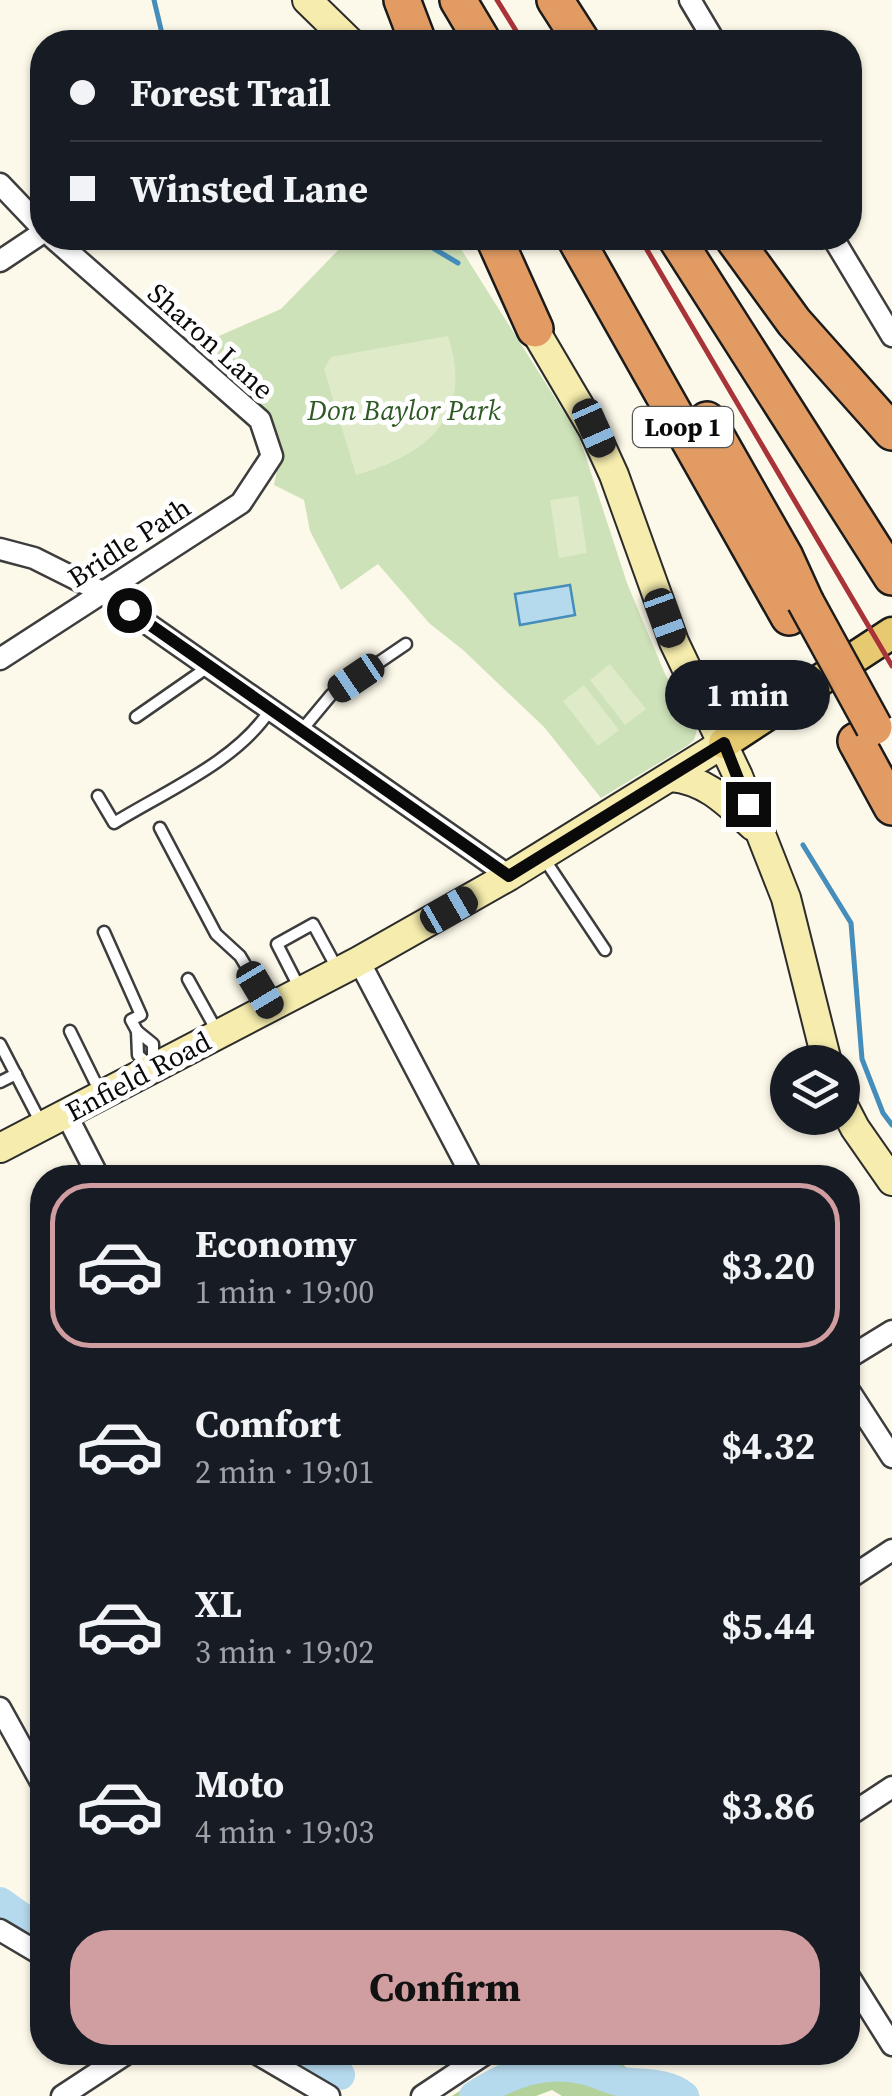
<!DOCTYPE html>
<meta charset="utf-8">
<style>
:root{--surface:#171b24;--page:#242831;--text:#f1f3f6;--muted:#9ea1a6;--line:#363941;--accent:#d09da1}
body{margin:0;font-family:"Source Serif 4",serif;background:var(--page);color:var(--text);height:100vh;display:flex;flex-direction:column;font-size:38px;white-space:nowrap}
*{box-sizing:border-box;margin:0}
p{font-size:32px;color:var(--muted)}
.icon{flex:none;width:55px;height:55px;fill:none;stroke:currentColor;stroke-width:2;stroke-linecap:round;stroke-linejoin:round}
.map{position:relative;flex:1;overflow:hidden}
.details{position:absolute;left:30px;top:1165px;width:830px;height:900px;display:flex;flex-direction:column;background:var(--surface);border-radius:40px;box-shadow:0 2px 8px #0004}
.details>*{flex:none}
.banner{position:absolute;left:30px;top:30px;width:832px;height:220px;border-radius:40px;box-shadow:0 2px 8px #0004;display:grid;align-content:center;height:220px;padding:0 40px;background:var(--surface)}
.buttons{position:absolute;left:770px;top:1045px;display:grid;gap:20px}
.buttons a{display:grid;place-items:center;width:90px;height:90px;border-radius:50%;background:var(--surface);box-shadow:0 2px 8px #0004;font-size:50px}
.end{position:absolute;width:45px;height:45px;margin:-22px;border:12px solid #0a0a0a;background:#fff;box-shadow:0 0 0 5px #fff}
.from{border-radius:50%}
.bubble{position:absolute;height:70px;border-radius:35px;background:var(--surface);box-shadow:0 2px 8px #0004;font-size:32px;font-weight:700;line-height:70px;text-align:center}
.car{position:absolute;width:30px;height:60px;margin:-30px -15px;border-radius:12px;box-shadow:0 0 8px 2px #0007;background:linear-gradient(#222 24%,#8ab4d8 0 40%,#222 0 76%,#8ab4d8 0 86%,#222 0)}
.banner b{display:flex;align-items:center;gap:35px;height:95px;font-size:38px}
.banner b+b{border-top:2px solid var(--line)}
.banner i{width:25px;height:25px;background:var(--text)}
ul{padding:18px 0 0;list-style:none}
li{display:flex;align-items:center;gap:30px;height:165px;margin:0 20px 15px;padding:0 20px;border:5px solid transparent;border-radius:40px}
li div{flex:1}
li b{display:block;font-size:38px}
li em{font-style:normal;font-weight:700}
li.selected{border-color:var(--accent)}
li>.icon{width:90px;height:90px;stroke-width:1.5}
.button{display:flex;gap:20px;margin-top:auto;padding:20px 40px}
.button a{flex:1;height:115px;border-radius:40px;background:var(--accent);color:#111;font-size:40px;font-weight:700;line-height:115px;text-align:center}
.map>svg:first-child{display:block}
.green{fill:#cee2b9}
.forest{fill:#b3d19a}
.pitch{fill:#dfeac9}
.water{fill:#b5d9ed;stroke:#458dbb;stroke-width:2.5}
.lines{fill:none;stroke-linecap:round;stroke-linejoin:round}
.stream{stroke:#458dbb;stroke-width:5}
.river{stroke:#b5d9ed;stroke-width:30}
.lane-casing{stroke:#3d3d3d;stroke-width:15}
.street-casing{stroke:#3d3d3d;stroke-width:25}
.secondary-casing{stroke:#2c2c2c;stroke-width:32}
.primary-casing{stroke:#1b1b1b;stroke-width:35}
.highway-casing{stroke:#1b1b1b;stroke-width:40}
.lane{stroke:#fff;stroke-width:10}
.street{stroke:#fff;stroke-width:20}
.secondary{stroke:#f5ecad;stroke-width:28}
.primary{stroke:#e7ca6f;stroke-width:30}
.highway{stroke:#e29c63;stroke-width:35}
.rail{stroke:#a8343a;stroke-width:5}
.highway-bridge-casing{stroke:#1b1b1b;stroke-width:40;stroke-linecap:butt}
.highway-bridge{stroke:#e29c63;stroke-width:35}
.route{stroke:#0a0a0a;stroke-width:12}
.labels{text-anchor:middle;stroke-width:10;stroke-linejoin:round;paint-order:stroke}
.shield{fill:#fff;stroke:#545454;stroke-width:2.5}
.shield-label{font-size:25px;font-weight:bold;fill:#0a0a0a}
.street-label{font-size:28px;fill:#0a0a0a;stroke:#fff}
.park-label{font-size:28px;font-style:italic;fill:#2f5924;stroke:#fff}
</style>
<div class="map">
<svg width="892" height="2096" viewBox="0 0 892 2096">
<rect width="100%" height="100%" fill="#fcf9ea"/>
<path class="green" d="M350,238H454L579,436L627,583L665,674L697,730L694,740L687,746L601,798L544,727L463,650L429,623L378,564L341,590L310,531L304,500L274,485L278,465L275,443L189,349L281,309Z"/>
<path class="forest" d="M519,2052L608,2053L627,2068L669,2074L689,2083L700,2096H562L552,2090L536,2096H452Z"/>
<g class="pitch">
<path d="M448,336C474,417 428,454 356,475L324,369L331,357Z"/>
<path d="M578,496L587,553L559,558L550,500Z"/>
<path d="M610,664L646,709L625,725L590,680Z"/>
<path d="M584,685L619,730L598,746L563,701Z"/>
</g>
<path class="water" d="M570,585L575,615L520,625L515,594Z"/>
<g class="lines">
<g class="stream">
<path d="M154,0L164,42"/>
<path d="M416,238L458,263"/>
<path d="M803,845L851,923L862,1059L883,1113L892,1125"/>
</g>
<g class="river">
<path d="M0,1902L24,1919L42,1926"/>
<path d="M303,2052L340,2075"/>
<path d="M474,2096C507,2074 545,2059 586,2070C598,2073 610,2080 623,2082C644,2085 667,2082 684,2096"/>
</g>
<g class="lane-casing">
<g id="lane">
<path d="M136,717L208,667"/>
<path d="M301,731L331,695L406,644"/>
<path d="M98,796L114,823C166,791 237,761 270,710"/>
<path d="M160,828L216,934L240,956L270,1006"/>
<path d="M543,857L605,950"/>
<path d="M104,932L141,1015L131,1020L137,1031"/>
<path d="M188,979L218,1033"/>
<path d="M299,987L277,944L313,924L338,970"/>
<path d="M70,1031L101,1094"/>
<path d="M137,1031L153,1044V1068L138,1055Z"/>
<path d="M0,1044L42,1125"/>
<path d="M0,1082L16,1074"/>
</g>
</g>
<g class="street-casing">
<g id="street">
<path d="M690,0L715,42"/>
<path d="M0,184L42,228"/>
<path d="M833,238L892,336"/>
<path d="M0,261L42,233"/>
<path d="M0,549L34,558L102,592L509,876"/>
<path d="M0,659L241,503L272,456L260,420L53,238"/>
<path d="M359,961L473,1178"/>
<path d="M66,1114L99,1178"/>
<path d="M848,1358L892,1331"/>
<path d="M848,1389L892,1457"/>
<path d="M848,1579L892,1550"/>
<path d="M0,1708L42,1784"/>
<path d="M848,1816L892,1787"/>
<path d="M0,1930L42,1955"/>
<path d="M848,1975L892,2045"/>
<path d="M254,2052L329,2096"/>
<path d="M62,2096L129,2052"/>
<path d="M422,2096L488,2052"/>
</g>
</g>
<g class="secondary-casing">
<g id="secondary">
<path d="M307,0L350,42"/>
<path d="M524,312L593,429L614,475L674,642L738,776L786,898L827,1062"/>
<path d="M671,777C706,780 727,802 753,826"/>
<path d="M842,1103L855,1128L892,1181"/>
<path d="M0,1148L359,961L509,876L724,743"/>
</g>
</g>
<g class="primary-casing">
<path id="primary" d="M724,743L892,633"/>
</g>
<g class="highway-casing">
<g id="highway">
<path d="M402,0L418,42"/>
<path d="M458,0L483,42"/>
<path d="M555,0L582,42"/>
<path d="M494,238L535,329"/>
<path d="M575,238L789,617"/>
<path d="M676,238L892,577"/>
<path d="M733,238L794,322L892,432"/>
<path d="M707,420L785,557L805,601"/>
<path d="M856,741L892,807"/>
</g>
</g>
<use href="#lane" class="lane"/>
<use href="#street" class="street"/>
<use href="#secondary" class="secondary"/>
<use href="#primary" class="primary"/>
<use href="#highway" class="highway"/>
<g class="rail">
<path d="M497,0L523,42"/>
<path d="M640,238L892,666"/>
</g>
<g class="highway-bridge-casing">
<path id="highway-bridge" d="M805,601L874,727"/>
</g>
<use href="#highway-bridge" class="highway-bridge"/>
</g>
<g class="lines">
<path class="route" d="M129,610L509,876L724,743L748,804"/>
</g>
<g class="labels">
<rect class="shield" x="633" y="407" width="100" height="40" rx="8"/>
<g class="shield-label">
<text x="683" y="436">Loop 1</text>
</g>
<g class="street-label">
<text transform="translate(211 341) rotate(42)" y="10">Sharon Lane</text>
<text transform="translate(129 542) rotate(-33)" y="10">Bridle Path</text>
<text transform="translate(138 1076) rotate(-28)" y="10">Enfield Road</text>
</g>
<g class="park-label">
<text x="404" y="420">Don Baylor Park</text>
</g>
</g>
</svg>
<div class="buttons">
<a><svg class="icon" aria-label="layers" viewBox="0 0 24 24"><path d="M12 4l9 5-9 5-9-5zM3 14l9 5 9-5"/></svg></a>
</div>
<i class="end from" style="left:129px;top:610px"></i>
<i class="end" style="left:748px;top:804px"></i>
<div class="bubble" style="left:665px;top:660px;width:165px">1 min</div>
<i class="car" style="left:594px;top:428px;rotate:156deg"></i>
<i class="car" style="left:665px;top:618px;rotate:160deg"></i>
<i class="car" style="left:356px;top:678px;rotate:236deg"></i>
<i class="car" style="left:449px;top:910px;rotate:60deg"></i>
<i class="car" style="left:260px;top:990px;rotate:149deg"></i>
<div class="banner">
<b><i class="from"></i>Forest Trail</b>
<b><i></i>Winsted Lane</b>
</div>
<section class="details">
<ul>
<li class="selected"><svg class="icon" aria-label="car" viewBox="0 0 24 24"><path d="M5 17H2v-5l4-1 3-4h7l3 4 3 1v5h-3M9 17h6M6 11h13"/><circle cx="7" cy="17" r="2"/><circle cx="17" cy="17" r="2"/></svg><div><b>Economy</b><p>1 min · 19:00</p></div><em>$3.20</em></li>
<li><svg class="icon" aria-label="car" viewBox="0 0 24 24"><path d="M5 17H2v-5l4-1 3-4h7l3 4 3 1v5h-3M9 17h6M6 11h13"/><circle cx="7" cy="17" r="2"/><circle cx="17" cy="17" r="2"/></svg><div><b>Comfort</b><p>2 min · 19:01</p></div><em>$4.32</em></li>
<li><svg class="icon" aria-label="car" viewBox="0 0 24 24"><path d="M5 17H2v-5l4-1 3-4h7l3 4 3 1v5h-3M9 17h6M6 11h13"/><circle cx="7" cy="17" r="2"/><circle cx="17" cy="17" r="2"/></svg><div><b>XL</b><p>3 min · 19:02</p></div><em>$5.44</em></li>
<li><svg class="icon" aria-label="car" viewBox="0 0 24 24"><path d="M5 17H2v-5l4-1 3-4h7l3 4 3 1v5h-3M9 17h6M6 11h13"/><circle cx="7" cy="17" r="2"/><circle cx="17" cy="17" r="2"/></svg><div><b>Moto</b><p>4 min · 19:03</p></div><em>$3.86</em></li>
</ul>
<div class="button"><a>Confirm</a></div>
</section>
</div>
